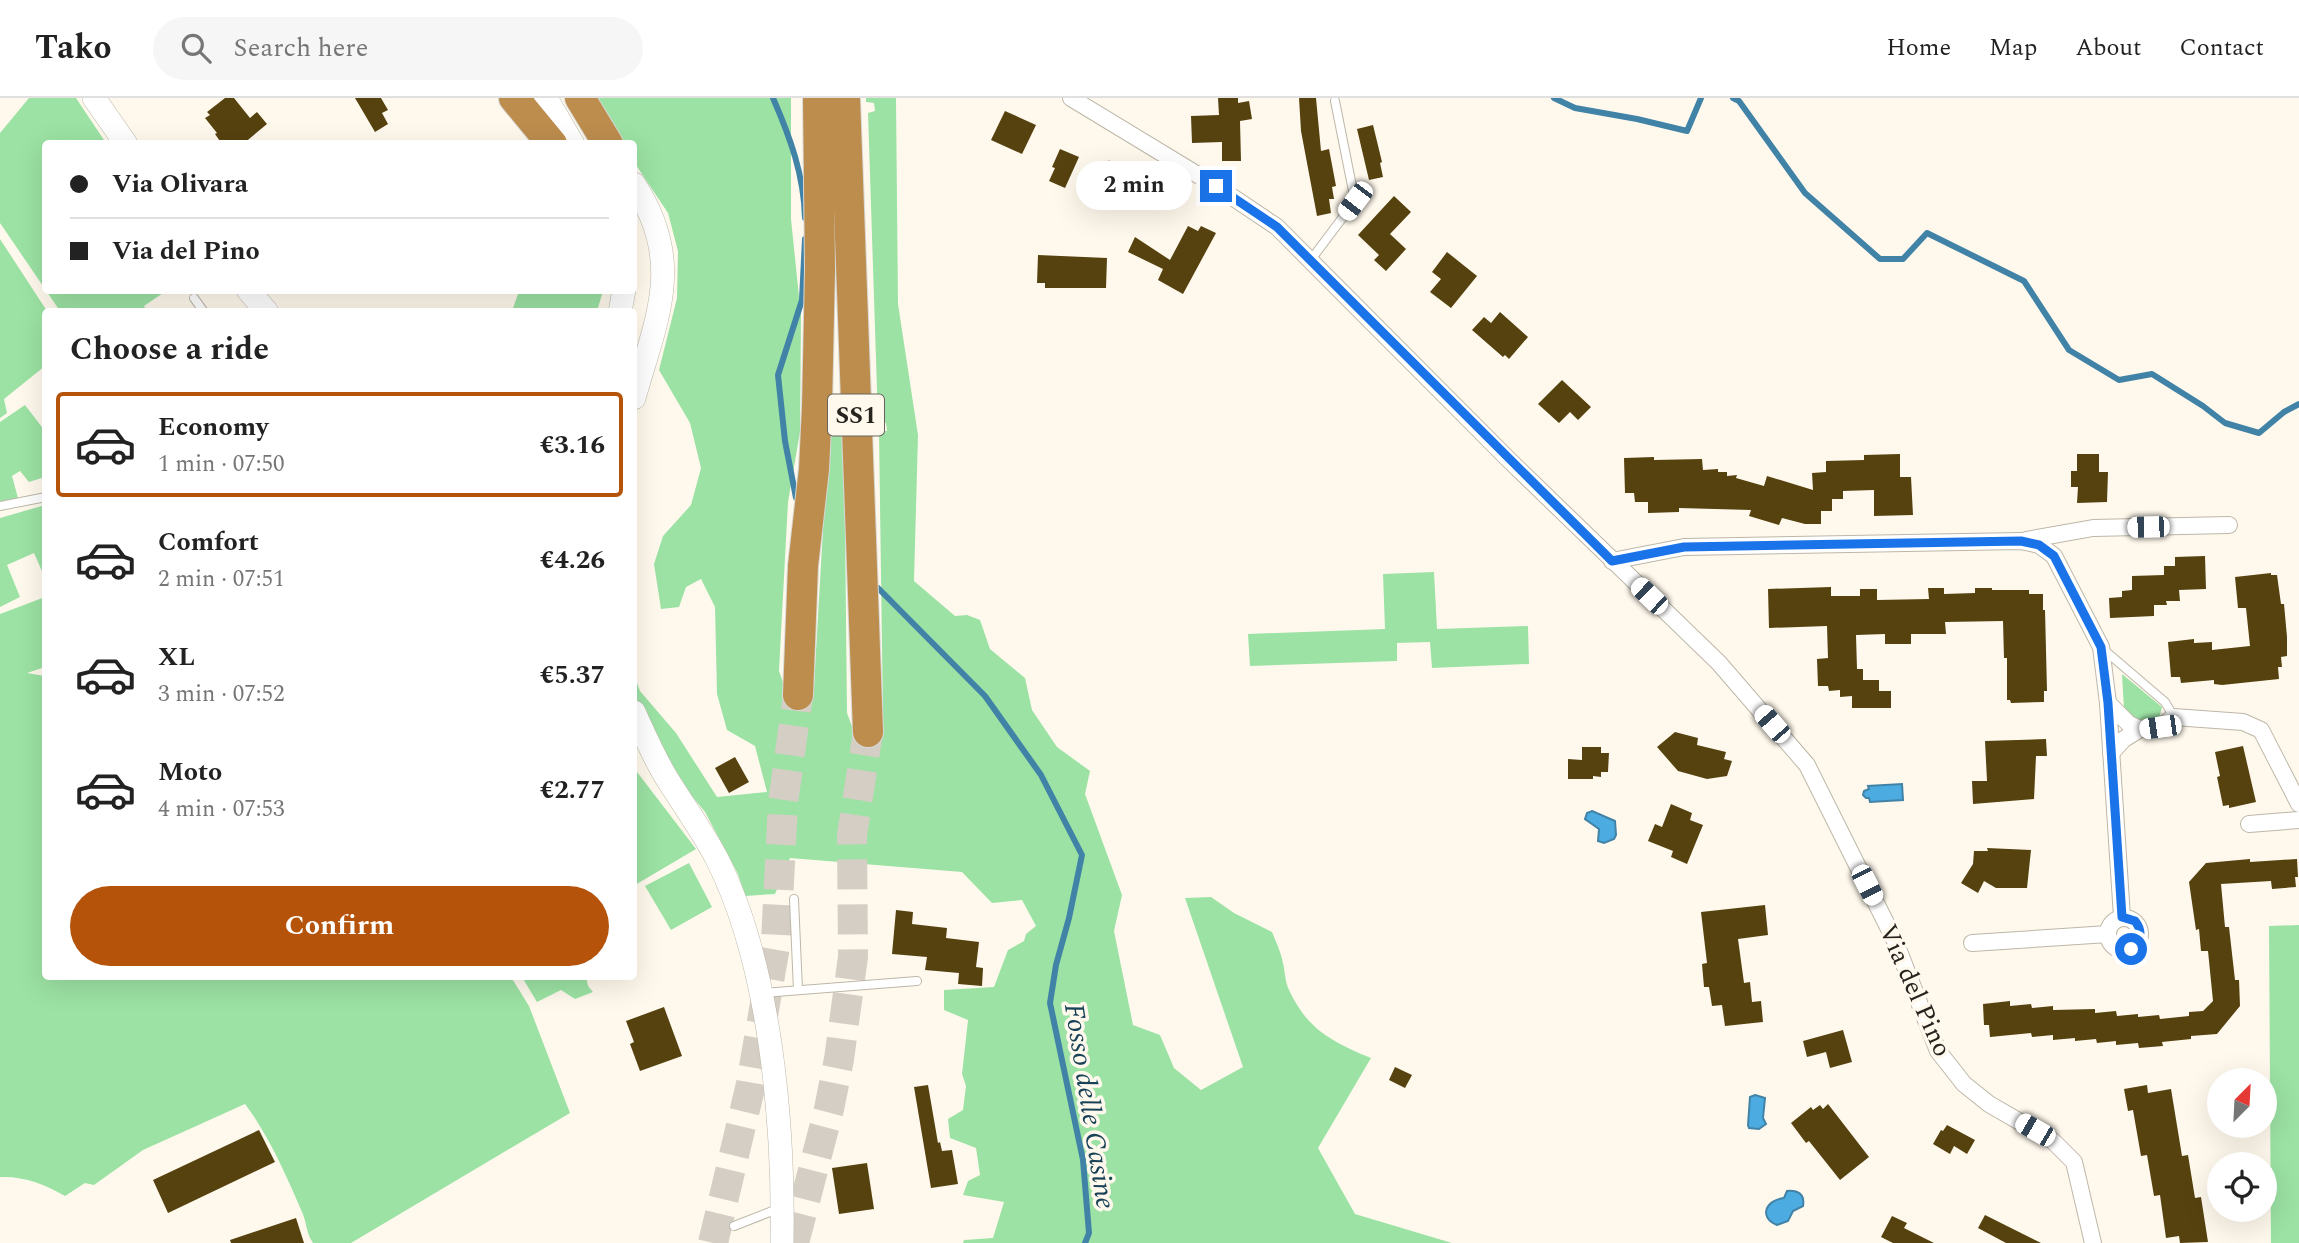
<!DOCTYPE html>
<meta charset="utf-8">
<style>
:root{--surface:#fff;--page:#f6f6f6;--text:#222;--muted:#767676;--line:#e0e0e0;--accent:#b45309}
body{margin:0;font-family:Spectral,serif;background:var(--page);color:var(--text);height:100vh;display:flex;flex-direction:column;font-size:26px;white-space:nowrap}
*{box-sizing:border-box;margin:0}
p{font-size:23px;color:var(--muted)}
.icon{flex:none;width:38px;height:38px;fill:none;stroke:currentColor;stroke-width:2;stroke-linecap:round;stroke-linejoin:round}
.map{position:relative;flex:1;overflow:hidden}
.side{position:absolute;left:42px;top:210px;width:595px;height:672px;display:flex;flex-direction:column;background:var(--surface);border-radius:7px;box-shadow:0 7px 28px #0002}
.side>*{flex:none}
.banner{position:absolute;left:42px;top:42px;width:595px;height:154px;border-radius:7px;box-shadow:0 7px 28px #0002;display:grid;align-content:center;height:154px;padding:0 28px;background:var(--surface)}
.needle{width:46px;rotate:24deg}
.buttons{position:absolute;left:2207px;top:970px;display:grid;gap:14px}
.buttons a{display:grid;place-items:center;width:70px;height:70px;border-radius:50%;background:var(--surface);box-shadow:0 7px 28px #0002;font-size:35px}
.end{position:absolute;width:32px;height:32px;margin:-16px;border:9px solid #1a73e8;background:#fff;box-shadow:0 0 0 4px #fff}
.from{border-radius:50%}
.bubble{position:absolute;height:49px;border-radius:24px;background:var(--surface);box-shadow:0 7px 28px #0002;font-size:23px;font-weight:700;line-height:49px;text-align:center}
.car{position:absolute;width:21px;height:42px;margin:-21px -10px;border-radius:9px;box-shadow:0 0 5px 2px #0007;background:linear-gradient(#fff 24%,#345 0 40%,#fff 0 76%,#345 0 86%,#fff 0)}
.banner b{display:flex;align-items:center;gap:24px;height:66px;font-size:26px}
.banner b+b{border-top:2px solid var(--line)}
.banner i{width:18px;height:18px;background:var(--text)}
ul{padding:0;list-style:none}
li{display:flex;align-items:center;gap:21px;height:105px;margin:0 14px 10px;padding:0 14px;border:4px solid transparent;border-radius:7px}
li div{flex:1}
li b{display:block;font-size:26px}
li em{font-style:normal;font-weight:700}
li.active{border-color:var(--accent)}
li>.icon{width:63px;height:63px;stroke-width:1.5}
h2{padding:0 28px;font-size:32px;line-height:84px}
.button{display:flex;gap:14px;margin-top:auto;padding:14px 28px}
.button a{flex:1;height:80px;border-radius:42px;background:var(--accent);color:#fff;font-size:28px;font-weight:700;line-height:80px;text-align:center}
header{display:flex;align-items:center;gap:42px;box-sizing:border-box;height:98px;padding:0 35px;background:var(--surface);border-bottom:2px solid var(--line)}
header strong{font-size:33px}
nav{display:flex;gap:38px;margin-inline-start:auto;font-size:24px}
.search{width:490px;height:63px;background:var(--page);display:flex;align-items:center;gap:18px;box-sizing:border-box;padding:0 24px;border-radius:38px;color:var(--muted);font-size:26px}
.map>svg:first-child{display:block}
.green{fill:#9ce2a4}
.water{fill:#4cace1;stroke:#4183a7;stroke-width:2}
.lines{fill:none;stroke-linecap:round;stroke-linejoin:round}
.stream{stroke:#4183a7;stroke-width:6}
.building{fill:#56420f}
.highway-tunnel{stroke:#d4cec4;stroke-width:30;stroke-dasharray:30 15;stroke-linecap:butt}
.lane-casing{stroke:#bdb7a8;stroke-width:10}
.street-casing{stroke:#bdb7a8;stroke-width:18}
.secondary-casing{stroke:#bdb7a8;stroke-width:24}
.highway-casing{stroke:#d8d8d7;stroke-width:32}
.lane{stroke:#fff;stroke-width:8}
.street{stroke:#fff;stroke-width:16}
.secondary{stroke:#fff;stroke-width:23}
.highway{stroke:#bd8d4e;stroke-width:30}
.route{stroke:#1a73e8;stroke-width:9}
.labels{text-anchor:middle;stroke-width:7;stroke-linejoin:round;paint-order:stroke}
.shield{fill:#fff9ed;stroke:#68645d;stroke-width:2}
.shield-label{font-size:24px;font-weight:bold;fill:#27241f}
.street-label{font-size:26px;fill:#27241f;stroke:#fff9ed}
.water-label{font-size:28px;font-style:italic;fill:#194258;stroke:#fff9ed}
</style>
<header>
<strong>Tako</strong>
<div class="search"><svg class="icon" aria-label="search" viewBox="0 0 24 24"><circle cx="10" cy="10" r="6"/><path d="M15 15l6 6"/></svg>Search here</div>
<nav><a>Home</a><a>Map</a><a>About</a><a>Contact</a></nav>
</header>
<div class="map">
<svg width="2299" height="1145" viewBox="0 0 2299 1145">
<rect width="100%" height="100%" fill="#fff9ed"/>
<g class="green">
<path d="M29,0H76L106,45L46,46V192L166,193L144,208L147,213H60L0,125V35Z"/>
<path d="M590,0H791V121L801,218L800,334L788,404L779,573L785,590L807,601L814,588L829,327H844L847,615L854,634L877,635L883,621L879,333H887L886,325L878,323L868,15L875,13L874,5L866,4V0H896L898,206L918,337L914,483L955,518L967,517L980,522L990,551L1025,580L1032,612L1057,649L1090,673L1085,696L1122,797L1114,833L1133,927L1160,937L1174,970L1201,992L1243,969L1185,800L1211,799L1234,815L1272,834C1276,844 1281,854 1283,865C1285,873 1285,884 1289,892C1307,931 1332,944 1371,960L1318,1050L1355,1116L1452,1145H963L964,1142L993,1140L1004,1104L963,1097L968,1083L980,1077L976,1050L950,1040L948,1021L963,1012L966,988L962,976L968,922L944,912V892L994,889L1008,852L1024,843L1026,836L1036,828L1022,802L992,805L962,774L790,760L775,796L745,798L738,776L705,714L669,670L634,620V577L640,593L676,635L717,699L767,694L755,648L727,632L717,596L715,509L701,481L686,489L679,509L661,511L654,466L663,438L691,407L701,370L690,325L659,272L677,200L678,153L668,115L634,64V46L619,45Z"/>
<path d="M0,141L47,213L46,214L45,268L4,301L7,315L0,320Z"/>
<path d="M519,193V192L603,193L597,213H512Z"/>
<path d="M25,307L45,333V379L29,384L20,373L12,378L18,400L0,404V324Z"/>
<path d="M45,407V480L34,455L7,467L20,499L0,509V420Z"/>
<path d="M1434,474L1437,531L1528,528L1529,566L1432,570L1430,544L1397,545V563L1250,568L1248,536L1385,531L1383,476Z"/>
<path d="M45,499V569L27,575L45,578L46,878L511,879L529,908L570,1015L351,1145H313C306,1135 307,1125 302,1114C286,1077 269,1038 245,1006L143,1052L94,1087L85,1085L65,1098C44,1086 24,1078 0,1079V516Z"/>
<path d="M2122,576L2162,609L2159,621L2138,626L2124,611Z"/>
<path d="M634,670L696,751L635,787L634,785Z"/>
<path d="M689,765L712,809L671,832L645,788Z"/>
<path d="M2299,827V1145H2271L2269,828Z"/>
<path d="M522,879H586L588,888L593,894L575,901L561,892L537,904Z"/>
</g>
<g class="water">
<path d="M1902,686L1903,702L1870,704L1869,700H1866L1863,697L1864,693L1869,691L1868,688Z"/>
<path d="M1592,713L1615,723L1616,737L1614,741L1604,745L1598,743L1599,731L1585,721L1587,715Z"/>
<path d="M1755,997L1765,1000L1763,1020L1766,1026L1759,1031L1749,1030L1748,1027L1750,999Z"/>
<path d="M1787,1093C1798,1092 1805,1096 1803,1108L1793,1113L1788,1123L1777,1127C1758,1119 1766,1102 1784,1100Z"/>
</g>
<g class="lines">
<g class="stream">
<path d="M773,0C790,39 804,77 805,120"/>
<path d="M1554,0L1575,10L1637,21L1687,33L1701,0"/>
<path d="M1733,0L1739,3L1805,95L1880,161H1903L1927,135L2024,183L2069,252L2119,282L2152,276L2203,308L2225,325L2259,335L2284,314L2299,306"/>
<path d="M796,400L785,343L778,277L802,202L805,141"/>
<path d="M878,490L985,598L1041,677L1082,757L1069,820L1056,867L1050,905L1083,1062L1089,1135L1085,1145"/>
</g>
</g>
<g class="building">
<path d="M225,0H234L250,20L257,14L267,26L243,46H222L215,36L217,35L205,20L210,17L207,14Z"/>
<path d="M355,0H381L388,12L382,15L388,26L375,34Z"/>
<path d="M1218,0H1238V5L1249,3L1252,21L1240,23L1241,63H1222V44L1192,45L1191,18L1219,17Z"/>
<path d="M1299,0H1316L1321,53L1329,51L1336,88L1332,89L1334,101H1329L1331,115L1317,118L1301,33Z"/>
<path d="M1005,13L1036,27L1022,56L991,42Z"/>
<path d="M1373,27L1382,64L1380,65L1383,79L1369,82L1357,31Z"/>
<path d="M1060,51L1079,59L1065,90L1049,83L1055,70L1052,69Z"/>
<path d="M1109,62L1125,100L1114,95L1108,108L1093,101Z"/>
<path d="M1394,98L1411,114L1390,136L1406,151L1386,173L1374,162L1379,157L1358,137Z"/>
<path d="M1188,128L1198,133L1201,128L1216,135L1183,196L1158,182L1163,171L1128,154L1135,139L1170,162Z"/>
<path d="M1447,154L1477,178L1451,210L1430,194L1441,181L1432,174Z"/>
<path d="M1038,157L1107,160L1106,190H1045V185H1037Z"/>
<path d="M1500,214L1528,239L1509,261L1505,257L1503,259L1472,232L1484,219L1491,225Z"/>
<path d="M1562,282L1591,309L1578,322L1570,314L1559,325L1538,306Z"/>
<path d="M1900,356V379H1911L1913,417L1874,418V392L1843,393V401H1832V413H1821V426H1805L1782,420L1779,427L1749,418L1751,412L1679,410V414L1648,415V404H1635L1634,395H1625L1624,360L1654,359V362L1702,361L1703,372L1718,371V374H1727V378L1737,377L1736,380L1764,388L1767,378L1813,392L1812,375L1826,374V363L1864,362V357Z"/>
<path d="M2077,356H2099V374H2108L2107,404L2077,405L2078,389H2071V373H2077Z"/>
<path d="M2205,458L2206,491L2179,492L2180,503H2166L2167,507H2154V518L2110,520L2109,500L2122,499V493L2132,492V478L2164,477V468H2175V459Z"/>
<path d="M2271,475V477H2277L2281,506H2284L2287,539V558L2281,559L2282,569H2278L2279,581L2222,587L2214,586V582L2181,585L2180,579H2171L2168,544L2194,541V545L2212,544V552L2250,548L2246,510H2238L2235,479Z"/>
<path d="M1831,489V498H1860V491H1877V502L1929,501L1928,490H1944V496L1975,495V490H1992V492H2029V496H2043V512H2045L2047,593H2044V604L2011,605L2010,602H2007V560H2004L2003,523L1945,524L1946,536H1911V546H1885V536L1856,537L1857,571H1863V582H1879V593H1891V610H1852V598L1840,599V592L1829,593L1828,588H1818L1817,561L1828,560L1827,528L1769,530L1768,491Z"/>
<path d="M1675,634L1698,640L1697,647L1726,654L1724,661L1732,663L1727,678L1707,681L1678,673L1657,649Z"/>
<path d="M2046,641L2047,658H2036L2034,701L1973,706L1972,683H1987L1985,643Z"/>
<path d="M2243,648L2256,704L2229,710V707L2223,708L2217,679L2220,678L2215,654Z"/>
<path d="M1582,649H1601V655H1609L1608,674H1601V679L1593,678V681H1568V661L1582,662Z"/>
<path d="M735,659L749,684L729,695L715,670Z"/>
<path d="M1671,706L1692,715L1690,722L1703,727L1687,766L1671,759L1673,753L1648,743L1655,726L1662,729Z"/>
<path d="M1987,750L2031,752L2027,790H1996L1984,783L1978,795L1961,785L1973,766L1974,753H1988Z"/>
<path d="M2250,761V764L2297,761L2298,779H2295L2296,789L2272,791L2271,783L2221,786L2225,829H2229L2235,882H2239L2240,908L2217,936L2191,938V941L2162,944L2163,948L2139,950L2138,945L2116,947V943L2097,945L2096,941L2075,943V940L2053,942V937L2032,939L2031,935L1990,939L1989,927H1984L1983,906L2010,903V908L2031,906L2032,910L2053,908V912L2095,911V915L2116,913L2117,918L2138,916V919L2159,917L2160,921L2189,918V914L2203,913L2213,903L2208,853H2201L2199,831L2196,832L2189,784L2206,765Z"/>
<path d="M1765,807L1768,837L1738,841L1744,885L1750,884L1752,904L1761,903L1763,924L1725,928L1722,907L1712,908L1709,889H1704L1702,866L1707,865L1701,814Z"/>
<path d="M896,812L913,814L912,826L947,830L946,840L979,844L976,869L983,870L982,888L958,886L959,875L925,872L927,859L892,856Z"/>
<path d="M664,909L682,958L640,973L630,946L634,944L626,923Z"/>
<path d="M1843,932L1852,964L1830,970L1826,954L1807,959L1803,943Z"/>
<path d="M1395,969L1412,977L1405,990L1389,982Z"/>
<path d="M928,987L938,1045L940,1044L942,1053L952,1052L958,1086L931,1090L914,989Z"/>
<path d="M2147,987L2148,995L2171,991L2182,1058L2188,1057L2195,1100L2201,1099L2208,1144L2180,1145L2179,1138L2166,1140L2160,1097L2154,1098L2147,1057L2141,1058L2133,1012L2128,1013L2124,991Z"/>
<path d="M1828,1006L1869,1059L1840,1082L1809,1043L1806,1045L1791,1025L1811,1009L1813,1012L1820,1007L1823,1011Z"/>
<path d="M1947,1027L1975,1042L1967,1056L1954,1048L1950,1056L1933,1046L1941,1032L1943,1033Z"/>
<path d="M259,1032L275,1064L168,1115L153,1082Z"/>
<path d="M867,1065L874,1111L839,1116L832,1070Z"/>
<path d="M1985,1117L2041,1145H2006L1978,1130Z"/>
<path d="M1892,1118L1907,1125L1904,1130L1934,1145H1893L1881,1139Z"/>
<path d="M296,1120L304,1145H231L230,1142Z"/>
</g>
<g class="lines">
<g class="highway-tunnel">
<path d="M713,1145L751,986L776,843L783,705L798,597"/>
<path d="M794,1145L829,1011L839,961L853,859L852,737L868,634"/>
</g>
<g class="lane-casing">
<g id="lane">
<path d="M1310,163L1355,103L1335,3"/>
<path d="M194,200L204,214"/>
<path d="M0,408L46,399"/>
<path d="M2103,551L2165,604L2174,619"/>
<path d="M794,801L798,892"/>
<path d="M763,895L917,883"/>
<path d="M734,1128L780,1110"/>
</g>
</g>
<g class="street-casing">
<g id="street">
<path d="M1071,0L1216,88L1277,129L1508,361L1719,565L1807,667L1895,843L1938,953L1964,986L1989,1006L2053,1043L2074,1064L2093,1145"/>
<path d="M2026,442L2093,430L2229,427"/>
<path d="M1612,463L1684,449L2021,443L2039,447L2054,458L2101,549L2108,605L2122,819"/>
<path d="M2108,605L2129,626L2140,631"/>
<path d="M2111,655L2124,641L2140,631L2160,629L2174,619L2243,624L2261,632L2299,706"/>
<path d="M2249,726L2299,722"/>
<circle cx="2124" cy="836" r="16"/>
<path d="M1972,845L2108,836"/>
</g>
</g>
<g class="secondary-casing">
<g id="secondary">
<path d="M94,0L126,46"/>
<path d="M546,0L573,46"/>
<path d="M634,86C685,164 657,219 634,300"/>
<path d="M248,192L267,214"/>
<path d="M620,214L624,192"/>
<path d="M634,614C646,640 657,667 673,690C688,714 705,737 718,763C771,870 784,1027 782,1145"/>
</g>
</g>
<g class="highway-casing">
<g id="highway">
<path d="M514,0L552,46"/>
<path d="M580,0L608,46"/>
<path d="M845,0L868,634"/>
<path d="M798,597L803,468L814,371L817,309L820,171L818,0"/>
</g>
</g>
<use href="#lane" class="lane"/>
<use href="#street" class="street"/>
<use href="#secondary" class="secondary"/>
<use href="#highway" class="highway"/>
</g>
<g class="lines">
<path class="route" d="M1216,88L1277,129L1612,463L1684,449L2021,443L2039,447L2054,458L2101,549L2108,605L2122,819L2135,823C2143,833 2141,843 2131,851"/>
</g>
<g class="labels">
<rect class="shield" x="828" y="296.5" width="56" height="41" rx="5"/>
<g class="shield-label">
<text x="856" y="325">SS1</text>
</g>
<g class="street-label">
<text transform="translate(1916 892) rotate(66)" y="9">Via del Pino</text>
</g>
<g class="water-label">
<text transform="translate(1091 1008) rotate(81)" y="10">Fosso delle Casine</text>
</g>
</g>
</svg>
<div class="buttons">
<a><svg class="needle" viewBox="-14 -14 28 28"><path d="M0-13l5 13h-10z" fill="#e53935"/><path d="M0 13l5-13h-10z" fill="#767676"/></svg></a>
<a><svg class="icon" aria-label="locate" viewBox="0 0 24 24"><circle cx="12" cy="12" r="6"/><path d="M12 2v4M12 18v4M2 12h4M18 12h4"/></svg></a>
</div>
<i class="end from" style="left:2131px;top:851px"></i>
<i class="end" style="left:1216px;top:88px"></i>
<div class="bubble" style="left:1076px;top:63px;width:116px">2 min</div>
<i class="car" style="left:1355px;top:103px;rotate:217deg"></i>
<i class="car" style="left:2148px;top:429px;rotate:269deg"></i>
<i class="car" style="left:1649px;top:498px;rotate:314deg"></i>
<i class="car" style="left:1772px;top:626px;rotate:319deg"></i>
<i class="car" style="left:2160px;top:629px;rotate:262deg"></i>
<i class="car" style="left:1867px;top:787px;rotate:153deg"></i>
<i class="car" style="left:2035px;top:1032px;rotate:300deg"></i>
<div class="banner">
<b><i class="from"></i>Via Olivara</b>
<b><i></i>Via del Pino</b>
</div>
<section class="side">
<h2>Choose a ride</h2>
<ul>
<li class="active"><svg class="icon" aria-label="car" viewBox="0 0 24 24"><path d="M5 17H2v-5l4-1 3-4h7l3 4 3 1v5h-3M9 17h6M6 11h13"/><circle cx="7" cy="17" r="2"/><circle cx="17" cy="17" r="2"/></svg><div><b>Economy</b><p>1 min · 07:50</p></div><em>€3.16</em></li>
<li><svg class="icon" aria-label="car" viewBox="0 0 24 24"><path d="M5 17H2v-5l4-1 3-4h7l3 4 3 1v5h-3M9 17h6M6 11h13"/><circle cx="7" cy="17" r="2"/><circle cx="17" cy="17" r="2"/></svg><div><b>Comfort</b><p>2 min · 07:51</p></div><em>€4.26</em></li>
<li><svg class="icon" aria-label="car" viewBox="0 0 24 24"><path d="M5 17H2v-5l4-1 3-4h7l3 4 3 1v5h-3M9 17h6M6 11h13"/><circle cx="7" cy="17" r="2"/><circle cx="17" cy="17" r="2"/></svg><div><b>XL</b><p>3 min · 07:52</p></div><em>€5.37</em></li>
<li><svg class="icon" aria-label="car" viewBox="0 0 24 24"><path d="M5 17H2v-5l4-1 3-4h7l3 4 3 1v5h-3M9 17h6M6 11h13"/><circle cx="7" cy="17" r="2"/><circle cx="17" cy="17" r="2"/></svg><div><b>Moto</b><p>4 min · 07:53</p></div><em>€2.77</em></li>
</ul>
<div class="button"><a>Confirm</a></div>
</section>
</div>
